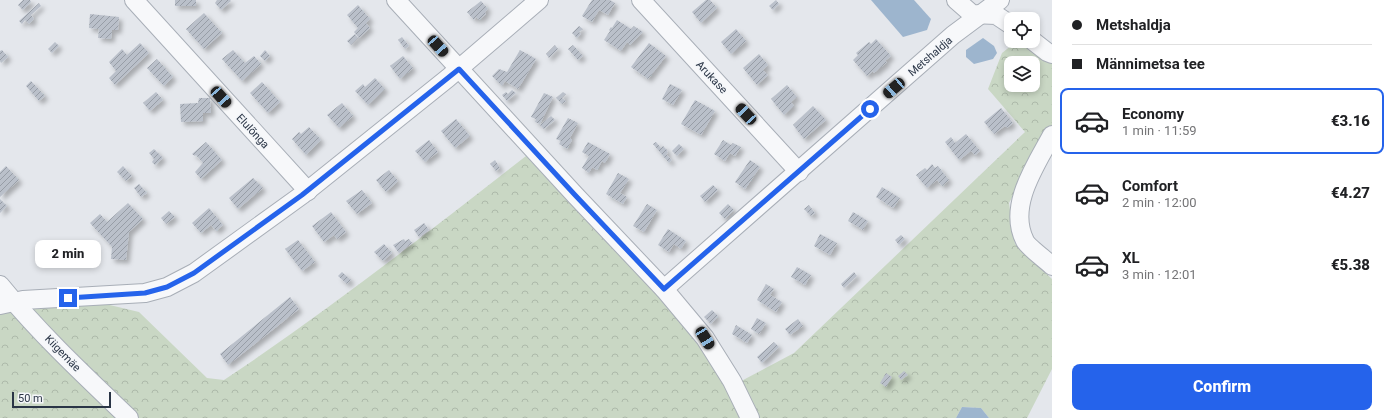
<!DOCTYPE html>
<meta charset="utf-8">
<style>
:root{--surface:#fff;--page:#f2f2f2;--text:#202124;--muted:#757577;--line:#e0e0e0;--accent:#2563eb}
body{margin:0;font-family:Roboto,sans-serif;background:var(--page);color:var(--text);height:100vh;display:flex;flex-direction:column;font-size:15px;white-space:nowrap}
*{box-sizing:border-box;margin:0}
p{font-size:13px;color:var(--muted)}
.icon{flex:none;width:22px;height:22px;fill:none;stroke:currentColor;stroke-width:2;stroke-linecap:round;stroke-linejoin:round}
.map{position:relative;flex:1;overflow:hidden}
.sheet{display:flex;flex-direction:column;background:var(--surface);width:340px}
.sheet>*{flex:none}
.guide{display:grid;align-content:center;height:88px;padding:0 20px;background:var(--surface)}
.controls{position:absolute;left:1004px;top:12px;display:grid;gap:8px}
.controls a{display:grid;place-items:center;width:36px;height:36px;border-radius:8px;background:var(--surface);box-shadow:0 2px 6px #0003;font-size:20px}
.scale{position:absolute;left:12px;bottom:10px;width:99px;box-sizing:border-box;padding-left:4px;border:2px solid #2a3546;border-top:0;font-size:11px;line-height:14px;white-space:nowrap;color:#2a3546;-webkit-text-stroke:3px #f4f6f9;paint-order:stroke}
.end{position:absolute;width:18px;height:18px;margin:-9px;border:5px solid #2563eb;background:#fff;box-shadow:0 0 0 2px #fff}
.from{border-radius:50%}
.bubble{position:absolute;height:28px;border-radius:8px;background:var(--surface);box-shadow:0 2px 6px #0003;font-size:13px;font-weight:800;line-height:28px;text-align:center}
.car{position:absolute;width:12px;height:24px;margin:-12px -6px;border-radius:5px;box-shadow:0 0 3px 1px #0007;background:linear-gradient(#222 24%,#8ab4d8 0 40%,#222 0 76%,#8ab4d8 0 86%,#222 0)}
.guide b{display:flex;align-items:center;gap:14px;height:38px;font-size:15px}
.guide b+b{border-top:1px solid var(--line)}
.guide i{width:10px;height:10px;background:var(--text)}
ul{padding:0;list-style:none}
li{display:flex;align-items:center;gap:12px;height:66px;margin:0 8px 6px;padding:0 12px;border:2px solid transparent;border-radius:8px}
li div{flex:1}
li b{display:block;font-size:15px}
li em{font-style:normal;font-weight:800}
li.selected{border-color:var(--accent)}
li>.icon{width:36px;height:36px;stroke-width:1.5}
.button{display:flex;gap:8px;margin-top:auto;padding:8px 20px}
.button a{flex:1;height:46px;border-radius:8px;background:var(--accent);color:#fff;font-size:16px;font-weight:800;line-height:46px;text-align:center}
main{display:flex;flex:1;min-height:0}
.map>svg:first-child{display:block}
.forest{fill:url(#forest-crowns);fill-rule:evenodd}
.water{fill:#9db5ce}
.building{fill:url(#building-hatch);filter:url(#shadow)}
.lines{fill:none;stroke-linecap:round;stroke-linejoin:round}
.minor-casing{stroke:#a8aeb7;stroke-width:20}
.minor{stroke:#f7f8fa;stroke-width:18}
.route{stroke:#2563eb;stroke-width:5}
.labels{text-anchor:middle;stroke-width:3;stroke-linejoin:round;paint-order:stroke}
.street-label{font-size:11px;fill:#2a3546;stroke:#f4f6f9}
</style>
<main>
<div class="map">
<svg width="1052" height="418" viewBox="0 0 1052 418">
<defs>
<pattern id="forest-crowns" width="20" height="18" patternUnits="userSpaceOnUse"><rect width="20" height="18" fill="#c9d7c4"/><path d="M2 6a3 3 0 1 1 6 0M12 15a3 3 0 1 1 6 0" fill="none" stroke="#adb9aa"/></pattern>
<pattern id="building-hatch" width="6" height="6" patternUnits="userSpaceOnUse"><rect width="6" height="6" fill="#bac0ca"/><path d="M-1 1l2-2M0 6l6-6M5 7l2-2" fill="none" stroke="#979da6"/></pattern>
<filter id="shadow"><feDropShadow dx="3.5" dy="3.5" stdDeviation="2" flood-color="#0004"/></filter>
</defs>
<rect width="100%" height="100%" fill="#e4e7ec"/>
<path class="forest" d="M1017,41L1052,63V125L1009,203L1015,244L1052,279V369L1027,418H989L981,408L962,407L956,418H0V313L25,305L93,301L139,312L207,378L224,380C328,311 427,233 526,156L673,311L698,344L727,390L745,379L794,353L1025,132L988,89L1002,53ZM1011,63H1033V85H1011Z"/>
<g class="water">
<path d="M871,0H914L931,19L927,30L903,37Z"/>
<path d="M983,38L994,46L997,53L993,59L974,64L966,57V50Z"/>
<path d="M962,407L981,408L989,418H956Z"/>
</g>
<g class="building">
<path d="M23,0H30L31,2L23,10L18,5Z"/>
<rect x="175" y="0" width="21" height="6"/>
<path d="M217,0H230L231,1L221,10L215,3Z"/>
<path d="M592,0H610L615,3L608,15L599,10L592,22L582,16Z"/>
<path d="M706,0H710L717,8L701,23L692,12Z"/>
<path d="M776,0L779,4L773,10L769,6Z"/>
<path d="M481,1L488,9L485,12L486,14L479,20L476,17L474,20L467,12Z"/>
<path d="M39,3L41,6L31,15L34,19L29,24L25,20L22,24L19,21Z"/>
<path d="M358,5L370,19L366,23L370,28L359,38L354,32L358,28L347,15Z"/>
<path d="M204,13L222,33L204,49L186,29Z"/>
<path d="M90,14L119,17L118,30H112L111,39L98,38L99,29L89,28Z"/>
<path d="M617,20L631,29L634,26L643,32L630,45L627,42L621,51L604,40L610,31L609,30L611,27L612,28Z"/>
<path d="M579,26L583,29L579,32L581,34L577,38L572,33Z"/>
<path d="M736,29L746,41L731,54L721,42Z"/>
<path d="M355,34L358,38L351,45L347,41Z"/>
<path d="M402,37L409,46L405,49L398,40Z"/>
<path d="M876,39L891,56L885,61L887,62L874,73L873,71L867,76L853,60L858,55L856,53L869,42L871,44Z"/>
<path d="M55,42L59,46L52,53L48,49Z"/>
<path d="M140,43L149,53L115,85L109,78L116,71L109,62L122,49L127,55Z"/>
<path d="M649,43L666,56L648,79L631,67Z"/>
<path d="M555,45L558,49L549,58L546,54Z"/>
<path d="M573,45L583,56L578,60L568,49Z"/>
<path d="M2,50L8,57L1,63L0,61V51Z"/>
<path d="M233,50L245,63L254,56L261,64L242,81L222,59Z"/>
<path d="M265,50L270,56L265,61L260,56Z"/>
<path d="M520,50L536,59L518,89L505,81L502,86L492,76L499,69L507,72Z"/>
<path d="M759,54L768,65L763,70L768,75L757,85L743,68Z"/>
<path d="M403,56L413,68L400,79L390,66Z"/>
<path d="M157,59L173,77L164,86L147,68Z"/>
<path d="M375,78L385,89L368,105L355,91L363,84L365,87Z"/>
<path d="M31,81L45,96L39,101L26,86Z"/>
<path d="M262,82L280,102L268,113L250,93Z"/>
<path d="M670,84L682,90L673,105L662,99Z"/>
<path d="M787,85L797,97L791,102L794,106L784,115L771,99Z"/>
<path d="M512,90L516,93L507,101L502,95L506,92L508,94Z"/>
<path d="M156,92L163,100L150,111L143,103Z"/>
<path d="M563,92L566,94L562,98L566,101L562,104L556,98Z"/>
<path d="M544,93L553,97L540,124L535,122L536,119L531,117Z"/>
<path d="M199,98H210L211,113H203V121L181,122L180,104L198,103Z"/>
<path d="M695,100L715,111L701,135L681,124Z"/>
<path d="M342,103L353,116L339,128L327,115Z"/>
<path d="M813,106L826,120L804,139L793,125Z"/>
<path d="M1001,108L1013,123L1007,128L1005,126L994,134L984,122Z"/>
<path d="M551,116L555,120L544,129L540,125Z"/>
<path d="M568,118L578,123L570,138L572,140L567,149L559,144L561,141L556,139Z"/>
<path d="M456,119L470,136L455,148L441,131Z"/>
<path d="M309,127L321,140L306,155L292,139L299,132L301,134Z"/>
<path d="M966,134L980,151L975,155L971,151L959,160L945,142L951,137L955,143Z"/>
<path d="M429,140L438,152L425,162L415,151Z"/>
<path d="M723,140L731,145L733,143L741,147L735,156L730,153L725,161L714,154Z"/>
<path d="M206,142L222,160L201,179L195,172L203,163L196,155L195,156L192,154Z"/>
<path d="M588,142L610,154L605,163L602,161L597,170L592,167L589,173L582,168L589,156L582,152Z"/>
<path d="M656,142L661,148L663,146L668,151H667L668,153L666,154L672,160L669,163L653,144Z"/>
<path d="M679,144L684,149L677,156L672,151Z"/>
<path d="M154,149L163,158L155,165L152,162L154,159L149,153Z"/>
<path d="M495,160L500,168L496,171L490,164Z"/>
<path d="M750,160L760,167L745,189L735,182Z"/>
<path d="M932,164L935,168L938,166L949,180L942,186L937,180L927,188L916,175L925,168L927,170Z"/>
<path d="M6,166L19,180L0,197V172Z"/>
<path d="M123,166L132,176L126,181L117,172Z"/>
<path d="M389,170L398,181L386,192L376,180Z"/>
<path d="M618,173L629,179L620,193L627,197L623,204L606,194Z"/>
<path d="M253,178L263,188L238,209L229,198Z"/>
<path d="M139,184L147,193L141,197L134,188Z"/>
<path d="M713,185L718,190L705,202L700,196Z"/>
<path d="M882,187L900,198L893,208L876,197Z"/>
<path d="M362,190L372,203L357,214L346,201Z"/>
<path d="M0,199L7,206L0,213Z"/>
<path d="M128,203L143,219L129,232L126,260L111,259L112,247L90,223L100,214L107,222Z"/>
<path d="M647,204L657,210L644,232L633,226Z"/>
<path d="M728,204L734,210L725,219L719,213Z"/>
<path d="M809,205L815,213L811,216L804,209Z"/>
<path d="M209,208L223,225L216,231L211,225L201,233L192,223Z"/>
<path d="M169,211L175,217L166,224L161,218Z"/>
<path d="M331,212L346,232L337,239L334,235L324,242L312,226Z"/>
<path d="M853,212L868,221L863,230L848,221Z"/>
<path d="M424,223L429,230L419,237L414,230Z"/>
<path d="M668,229L686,241L681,249L674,244L669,252L658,245Z"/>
<path d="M820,234L837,243L830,255L814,246Z"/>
<path d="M901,235L905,239L899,245L895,240Z"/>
<path d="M404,239L405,241L409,239L412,243L399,253L393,245Z"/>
<path d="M298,240L315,262L302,271L285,249Z"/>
<path d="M384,244L392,253L383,261L374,252Z"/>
<path d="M797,267L811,275L805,285L791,277Z"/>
<path d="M342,272L351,280L347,284L338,276Z"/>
<path d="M854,272L857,276L844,288L841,284Z"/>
<path d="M766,284L774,289L770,295L782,302L776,312L757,300Z"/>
<path d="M290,297L299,309L228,365L220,354Z"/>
<path d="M712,310L718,316L711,324L704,317Z"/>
<path d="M757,318L766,323L759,334L751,329Z"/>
<path d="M798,319L803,326L790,335L785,329Z"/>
<path d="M736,325L752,335L747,343L732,334Z"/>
<path d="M774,342L779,347L762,363L757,357Z"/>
<path d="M904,371L908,375L901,380L898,376Z"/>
<path d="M886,373L892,377L886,387L880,383Z"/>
</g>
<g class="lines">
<g class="minor-casing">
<g id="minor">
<path d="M134,0L308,191"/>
<path d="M396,0L575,195L664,289L705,338L732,381L750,418"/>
<path d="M641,0L799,172"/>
<path d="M956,0L972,14L996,15L1011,25"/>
<path d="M1033,41L1047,52L1052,54"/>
<path d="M1052,135C1036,165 1007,206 1025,241C1028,247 1046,260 1052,266"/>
<path d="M0,285C39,333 85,376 129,418"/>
<path d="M664,289L953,35L1000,0"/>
<path d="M0,305L23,300L145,293L167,287L194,273L302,195L448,78L539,0"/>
</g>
</g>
<use href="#minor" class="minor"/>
</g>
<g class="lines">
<path class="route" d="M68,298L145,293L167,287L194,273L302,195L459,69L575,195L664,289L870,109"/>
</g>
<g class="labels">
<g class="street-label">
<text transform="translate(930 56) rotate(-41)" y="4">Metshaldja</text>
<text transform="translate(712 77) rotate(47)" y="4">Arukase</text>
<text transform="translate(253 131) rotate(47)" y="4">Elulõnga</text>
<text transform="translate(63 353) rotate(46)" y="4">Kiigemäe</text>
</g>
</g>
</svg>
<div class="controls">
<a><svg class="icon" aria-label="locate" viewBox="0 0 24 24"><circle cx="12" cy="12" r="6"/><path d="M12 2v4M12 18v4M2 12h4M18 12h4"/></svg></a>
<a><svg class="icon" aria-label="layers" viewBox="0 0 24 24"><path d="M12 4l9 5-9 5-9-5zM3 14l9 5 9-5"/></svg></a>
</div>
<div class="scale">50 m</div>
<i class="end from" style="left:870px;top:109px"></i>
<i class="end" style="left:68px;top:298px"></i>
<div class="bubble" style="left:35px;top:240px;width:66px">2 min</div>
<i class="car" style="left:438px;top:46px;rotate:138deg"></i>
<i class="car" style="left:894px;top:88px;rotate:229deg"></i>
<i class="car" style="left:221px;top:97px;rotate:138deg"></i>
<i class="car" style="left:746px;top:114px;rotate:317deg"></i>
<i class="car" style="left:705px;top:338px;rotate:148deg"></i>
</div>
<section class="sheet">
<div class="guide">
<b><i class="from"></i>Metshaldja</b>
<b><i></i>Männimetsa tee</b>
</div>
<ul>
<li class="selected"><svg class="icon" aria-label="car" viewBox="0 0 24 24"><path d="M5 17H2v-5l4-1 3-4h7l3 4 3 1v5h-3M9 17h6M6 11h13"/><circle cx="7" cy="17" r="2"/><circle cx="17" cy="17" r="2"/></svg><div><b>Economy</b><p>1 min · 11:59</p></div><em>€3.16</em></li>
<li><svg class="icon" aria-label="car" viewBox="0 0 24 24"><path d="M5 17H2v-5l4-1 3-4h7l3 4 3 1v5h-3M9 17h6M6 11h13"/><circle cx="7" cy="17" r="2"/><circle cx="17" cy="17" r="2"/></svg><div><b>Comfort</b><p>2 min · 12:00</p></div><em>€4.27</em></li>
<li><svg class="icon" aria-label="car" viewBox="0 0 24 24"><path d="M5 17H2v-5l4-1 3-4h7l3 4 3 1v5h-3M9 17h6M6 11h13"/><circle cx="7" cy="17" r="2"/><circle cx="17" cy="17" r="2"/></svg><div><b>XL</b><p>3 min · 12:01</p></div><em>€5.38</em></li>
</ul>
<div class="button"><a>Confirm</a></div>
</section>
</main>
